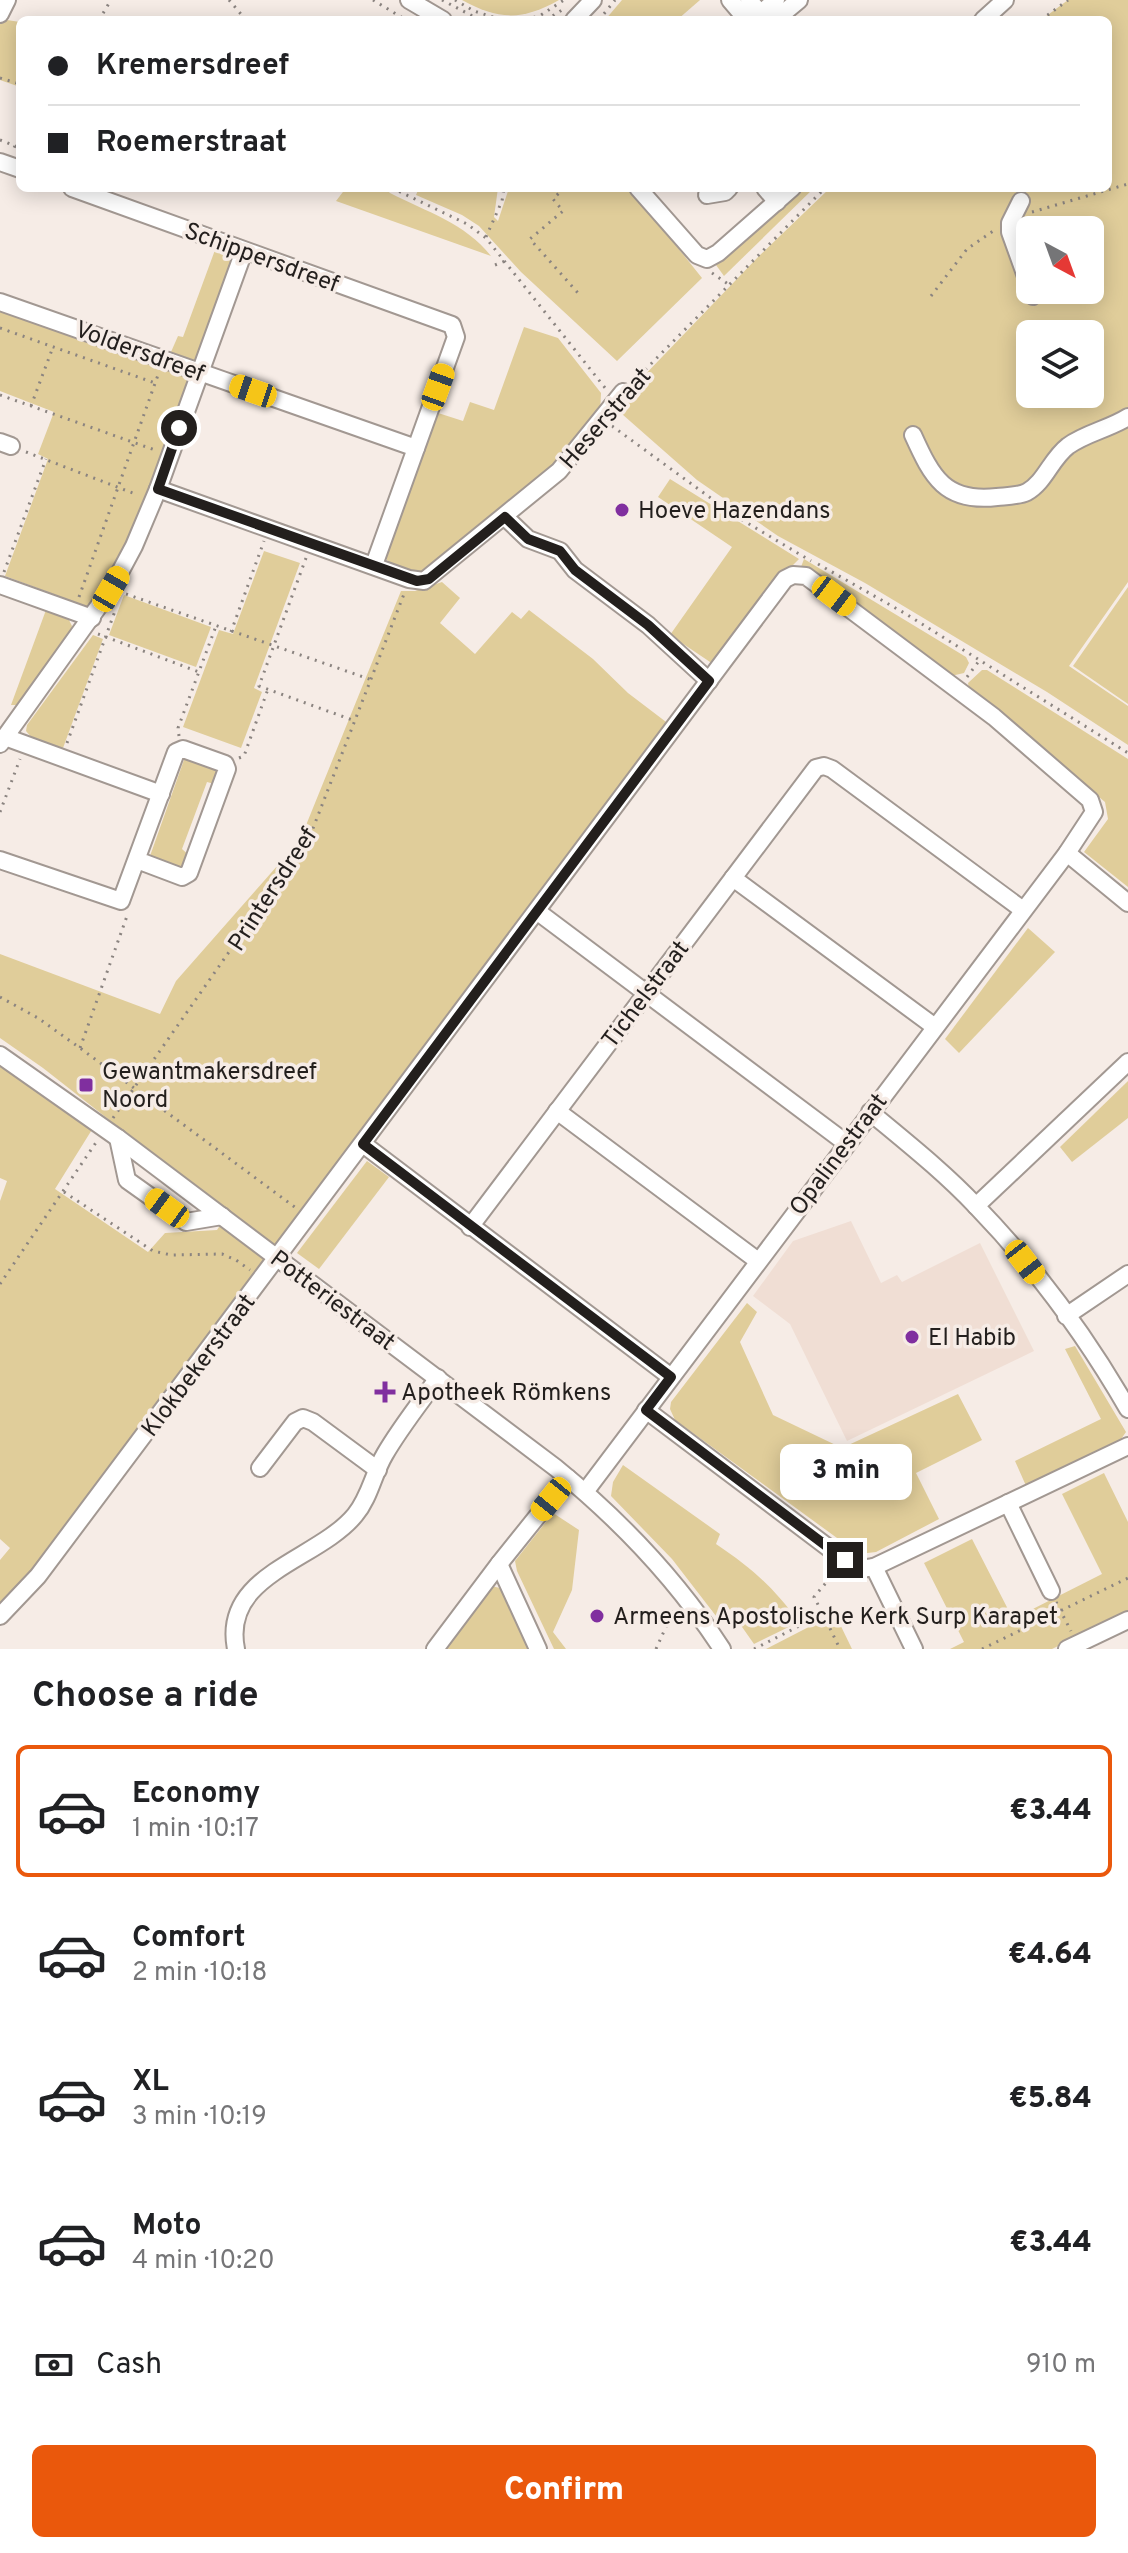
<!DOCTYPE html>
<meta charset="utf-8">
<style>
:root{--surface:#fff;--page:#f2f2f2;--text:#202124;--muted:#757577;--line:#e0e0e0;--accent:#ea580c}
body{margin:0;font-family:Overpass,sans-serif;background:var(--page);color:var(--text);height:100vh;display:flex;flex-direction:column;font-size:30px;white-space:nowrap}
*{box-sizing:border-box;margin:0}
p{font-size:26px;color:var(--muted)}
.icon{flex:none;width:44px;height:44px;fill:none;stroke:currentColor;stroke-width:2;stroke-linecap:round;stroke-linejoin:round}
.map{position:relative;height:1649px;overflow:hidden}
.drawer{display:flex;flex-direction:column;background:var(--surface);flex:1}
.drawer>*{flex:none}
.banner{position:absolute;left:16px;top:16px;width:1096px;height:176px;border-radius:12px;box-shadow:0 4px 20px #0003;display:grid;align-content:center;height:176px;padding:0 32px;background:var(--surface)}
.needle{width:52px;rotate:139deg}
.fabs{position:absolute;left:1016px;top:216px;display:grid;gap:16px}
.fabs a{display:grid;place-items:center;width:88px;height:88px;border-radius:12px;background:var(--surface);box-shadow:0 4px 20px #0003;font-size:40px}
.end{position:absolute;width:36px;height:36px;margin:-18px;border:10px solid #231f1d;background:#fff;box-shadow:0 0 0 4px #fff}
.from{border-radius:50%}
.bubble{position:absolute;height:56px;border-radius:12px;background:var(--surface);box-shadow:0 4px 20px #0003;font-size:26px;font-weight:800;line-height:56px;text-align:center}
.car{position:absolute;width:24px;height:48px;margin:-24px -12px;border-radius:10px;box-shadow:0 0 6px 2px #0007;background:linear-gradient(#f5c518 24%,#345 0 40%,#f5c518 0 76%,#345 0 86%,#f5c518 0)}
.banner b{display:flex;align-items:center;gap:28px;height:76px;font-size:30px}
.banner b+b{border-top:2px solid var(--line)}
.banner i{width:20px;height:20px;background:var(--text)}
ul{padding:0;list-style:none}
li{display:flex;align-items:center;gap:24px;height:132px;margin:0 16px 12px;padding:0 16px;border:4px solid transparent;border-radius:12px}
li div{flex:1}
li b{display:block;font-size:30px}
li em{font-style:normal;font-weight:800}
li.current{border-color:var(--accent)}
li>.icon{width:72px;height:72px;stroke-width:1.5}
h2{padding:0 32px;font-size:36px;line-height:96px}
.pay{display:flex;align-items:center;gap:20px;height:88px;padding:0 32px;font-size:30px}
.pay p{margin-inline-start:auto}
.button{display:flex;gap:16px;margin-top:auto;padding:16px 32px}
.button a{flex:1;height:92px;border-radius:12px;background:var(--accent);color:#fff;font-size:32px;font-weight:800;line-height:92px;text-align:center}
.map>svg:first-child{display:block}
.built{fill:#f0ded4}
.green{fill:#e0cd9a;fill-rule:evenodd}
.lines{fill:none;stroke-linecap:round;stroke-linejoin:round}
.minor-casing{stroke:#a29892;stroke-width:20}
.path{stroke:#8b8480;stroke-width:3;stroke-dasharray:2 6;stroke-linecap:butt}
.minor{stroke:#fff;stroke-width:16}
.route{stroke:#231f1d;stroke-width:10}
.poi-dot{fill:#802f9f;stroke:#f6ece6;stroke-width:3}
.labels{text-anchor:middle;stroke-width:7;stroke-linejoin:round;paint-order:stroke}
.street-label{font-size:24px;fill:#231f1d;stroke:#f6ece6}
.poi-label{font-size:24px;fill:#231f1d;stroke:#f6ece6;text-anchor:start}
</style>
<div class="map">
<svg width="1128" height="1649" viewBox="0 0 1128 1649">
<rect width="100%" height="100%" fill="#f6ece6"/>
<path class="built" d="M851,1221L881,1283L897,1275L902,1282L980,1243L1034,1351L847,1441L790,1324L753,1296L793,1241Z"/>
<g class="green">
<path d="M462,0H559C522,21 498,20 462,0Z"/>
<path d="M622,0H700L677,20H605Z"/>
<path d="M1068,0H1128V582L1069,666L1128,706V745L1047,692L865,583L778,536L697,480L614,407L759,256L830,188H1108V20H1041ZM1030,230H1090V290H1030ZM1030,334H1090V394H1030Z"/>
<path d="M7,20L20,22V87L0,80V24Z"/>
<path d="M346,188H385L390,193C427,212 465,223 491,256L336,201Z"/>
<path d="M419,188H498L494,217L498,221L509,188H630L702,278L617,361L521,272L479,226L462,215L416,195Z"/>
<path d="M804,188H814L724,276L716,265Z"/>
<path d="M215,250L237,257L199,362L171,352L178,336L183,337Z"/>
<path d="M0,310L191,379L135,531L94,604L88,607L5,576L48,459L38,454L54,412L0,391Z"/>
<path d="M524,327L558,338L601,393L600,413L556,466L432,572C416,574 391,571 384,555L435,412L463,421L470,402L494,410Z"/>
<path d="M670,479L799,559L792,566L783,570L713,664L670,635L732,547L658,497Z"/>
<path d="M264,551L300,563L254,688L262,692L241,748L183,727L219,630L233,634Z"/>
<path d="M804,559L966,657L969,663L964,673L951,676L810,570L801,567Z"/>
<path d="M442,582L460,598L440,623L475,654L512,612L521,619L529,610L593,659L628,693L674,728L38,1576L31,1570L0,1604V1560L10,1548L0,1539V1201L7,1181L0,1178V1066L93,1128L55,1189L148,1252L165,1233L217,1230L228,1213L43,1068L0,1038V954L160,1014L176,981L300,840L401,591H415Z"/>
<path d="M1128,587V704L1073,666Z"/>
<path d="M124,595L211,627L196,667L109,635Z"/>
<path d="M46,610L69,620L72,626L71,631L74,633L18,705H11Z"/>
<path d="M93,635L103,639L63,748L32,738L26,731L27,725Z"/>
<path d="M982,670H987L1128,759V887L1084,852L1108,819L1105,802L969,689L968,683Z"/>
<path d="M185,757L222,771L218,785L207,782L182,849L191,857L186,870L150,856Z"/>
<path d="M1028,928L1055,952L959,1053L945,1039Z"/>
<path d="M1128,1081V1118L1072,1162L1060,1147Z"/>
<path d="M367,1161L389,1177L319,1269L297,1253Z"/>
<path d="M747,1303L757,1312L740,1342L773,1415L842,1448L958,1394L982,1440L916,1473L939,1519L876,1552L859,1554L675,1420L670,1409L671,1402Z"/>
<path d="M1075,1346L1126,1432L1119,1442L1027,1488L1015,1461L1101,1419L1065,1349Z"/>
<path d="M623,1465L720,1534L716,1544C753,1569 772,1586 799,1622L754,1644L728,1607L716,1616L672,1559L611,1496L613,1482Z"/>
<path d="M1104,1473L1128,1522V1612L1052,1649H950L964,1642L924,1563L972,1539L1013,1619L1102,1574L1062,1494Z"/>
<path d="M553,1513L579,1530L572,1590L553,1632L566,1649H554L517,1571L515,1561Z"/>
<path d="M491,1586L500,1588L504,1592L531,1649H441Z"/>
<path d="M835,1614L852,1649H766L834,1614Z"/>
</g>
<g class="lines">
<g class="minor-casing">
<g id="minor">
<path d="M409,0L443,20"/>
<path d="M730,0L747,20"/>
<path d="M749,0L766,20"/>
<path d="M0,14L7,0"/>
<path d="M574,20L593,0"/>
<path d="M753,20L776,0"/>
<path d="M775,20L799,0"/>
<path d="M983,20L1005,0"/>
<path d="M0,162L20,169"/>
<path d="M72,188L452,325L456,337L374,565"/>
<path d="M638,188L697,255L707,259L718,253L792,188"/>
<path d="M765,188L777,202"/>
<path d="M707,195L725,192L729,188"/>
<path d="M1021,201L1010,223V232L1033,296"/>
<path d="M0,302L416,448"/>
<path d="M913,435C932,477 945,503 997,497C1007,496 1019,496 1027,492C1045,482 1051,459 1068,446C1086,433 1109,429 1128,417"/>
<path d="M0,442L11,446"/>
<path d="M158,489L409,579L424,581L559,471L623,392"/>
<path d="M505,517L528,539L560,551L575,570L648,625L709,681"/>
<path d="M0,585L92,618"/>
<path d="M5,737L161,794"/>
<path d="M0,744L111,589L134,546L158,489L244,251"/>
<path d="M1067,853L1128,903"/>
<path d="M0,860L121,901L176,752L183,749L225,764L227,769L189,873L182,877L137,860"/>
<path d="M733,878L935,1027"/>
<path d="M538,912L846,1143"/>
<path d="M0,1055L118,1138L556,1468C620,1520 677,1580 722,1649"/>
<path d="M557,1111L758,1261"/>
<path d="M870,1112C906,1142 944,1172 976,1206C1034,1266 1086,1336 1128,1409"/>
<path d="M118,1138L127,1180L186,1222L222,1216"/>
<path d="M363,1144L671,1377"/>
<path d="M976,1206L1128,1062"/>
<path d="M470,1227L816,768L824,766L832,769L1023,910"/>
<path d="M1066,1316L1128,1274"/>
<path d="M646,1410L850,1564L861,1569L874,1567L1128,1446"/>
<path d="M260,1468L295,1422L303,1418L313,1422L378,1470"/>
<path d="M1008,1503L1051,1591"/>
<path d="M499,1564L538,1649"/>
<path d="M874,1567L914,1649"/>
<path d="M0,1616L38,1576L785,579L793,575L806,576L994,717L1090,800L1094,812L1067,853L585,1492"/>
<path d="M236,1649C221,1574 317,1561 355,1515C370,1497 373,1474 385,1454C400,1428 420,1403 438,1378"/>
<path d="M435,1649L499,1564L568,1478"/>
<path d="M1067,1649L1128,1620"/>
</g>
</g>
<g class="path">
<path d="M229,0L246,20"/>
<path d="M373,0L406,20"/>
<path d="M442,0L480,20"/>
<path d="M455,0L474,11L502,20"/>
<path d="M99,20L111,0"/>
<path d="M526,20L541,15L564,0"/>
<path d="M546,20L562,10"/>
<path d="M599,20L615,0"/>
<path d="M1041,20L1068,0"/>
<path d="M0,78L20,84"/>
<path d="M0,140L15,146L13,150"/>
<path d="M392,188L467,224L486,238L606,389"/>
<path d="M554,188L559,193L553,199L563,211L530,239L578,293"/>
<path d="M1032,212L1128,184"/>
<path d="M486,237L502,201L504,188"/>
<path d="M495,265L505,261"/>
<path d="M712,273L728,284"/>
<path d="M931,296L967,249L996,229"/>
<path d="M0,328L155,383"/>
<path d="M634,381L825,188"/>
<path d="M0,395L155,450"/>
<path d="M31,406L53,347"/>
<path d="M612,426L734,515L811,561"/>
<path d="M26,452L138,495"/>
<path d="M306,558L259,686L355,721"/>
<path d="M818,564L906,614L1128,753"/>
<path d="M4,572L46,459"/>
<path d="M126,594L372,680"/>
<path d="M79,597L158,375"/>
<path d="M231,632L264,541"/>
<path d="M98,634L199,672"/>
<path d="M967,677L979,661"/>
<path d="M179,736L178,728L216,626"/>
<path d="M67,743L115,611"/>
<path d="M239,758L244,756L268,689"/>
<path d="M0,812L20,759"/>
<path d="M0,997L38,1018L80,1048L296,1208"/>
<path d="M80,1048L127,916"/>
<path d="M113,1118L310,836L404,594"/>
<path d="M64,1192L153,1251L171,1255L222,1254L236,1260L250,1270"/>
<path d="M0,1284L97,1141"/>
<path d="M1056,1602L1071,1631"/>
<path d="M823,1614L840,1649"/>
<path d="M656,1649L674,1609"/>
<path d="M754,1649L823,1614L814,1597L835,1572"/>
<path d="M982,1649L1128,1578"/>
</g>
<use href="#minor" class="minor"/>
</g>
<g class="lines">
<path class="route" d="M179,428L158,489L417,581L429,579L505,517L528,539L560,551L575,570L648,625L709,681L363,1144L671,1377L646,1410L845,1560"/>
</g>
<g class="poi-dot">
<circle cx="622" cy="510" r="8"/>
<rect x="78" y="1077" width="16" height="16" rx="4"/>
<circle cx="912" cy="1337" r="8"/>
<path d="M381 1380h8v8h8v8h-8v8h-8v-8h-8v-8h8z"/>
<circle cx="597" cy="1616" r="8"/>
</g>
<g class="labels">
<g class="street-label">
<text transform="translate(262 257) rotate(20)" y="8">Schippersdreef</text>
<text transform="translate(140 351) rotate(20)" y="8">Voldersdreef</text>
<text transform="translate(605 418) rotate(-49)" y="8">Heserstraat</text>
<text transform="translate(272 889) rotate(-57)" y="8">Printersdreef</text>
<text transform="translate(645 994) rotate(-53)" y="8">Tichelstraat</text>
<text transform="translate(838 1154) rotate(-53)" y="8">Opalinestraat</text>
<text transform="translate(333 1300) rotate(37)" y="8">Potteriestraat</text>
<text transform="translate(198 1365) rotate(-53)" y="8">Klokbekerstraat</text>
</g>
<g class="poi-label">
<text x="638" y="518">Hoeve Hazendans</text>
<text x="102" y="1079">Gewantmakersdreef<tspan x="102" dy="28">Noord</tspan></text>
<text x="928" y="1345">El Habib</text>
<text x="401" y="1400">Apotheek Römkens</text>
<text x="613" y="1624">Armeens Apostolische Kerk Surp Karapet</text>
</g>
</g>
</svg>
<div class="fabs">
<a><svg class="needle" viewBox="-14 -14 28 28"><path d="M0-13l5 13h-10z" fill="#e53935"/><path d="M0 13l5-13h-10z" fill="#757577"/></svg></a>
<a><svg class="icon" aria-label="layers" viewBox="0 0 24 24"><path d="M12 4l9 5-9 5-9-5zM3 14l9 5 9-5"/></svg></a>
</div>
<i class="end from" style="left:179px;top:428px"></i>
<i class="end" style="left:845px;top:1560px"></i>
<div class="bubble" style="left:780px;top:1444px;width:132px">3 min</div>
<i class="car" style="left:438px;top:387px;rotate:20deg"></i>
<i class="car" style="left:253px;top:391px;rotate:289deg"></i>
<i class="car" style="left:111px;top:589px;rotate:30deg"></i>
<i class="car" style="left:834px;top:596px;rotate:127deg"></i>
<i class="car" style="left:167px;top:1208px;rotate:306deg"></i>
<i class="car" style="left:1025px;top:1262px;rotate:142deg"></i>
<i class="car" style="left:551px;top:1499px;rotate:219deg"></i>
<div class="banner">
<b><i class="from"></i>Kremersdreef</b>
<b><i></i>Roemerstraat</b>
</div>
</div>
<section class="drawer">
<h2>Choose a ride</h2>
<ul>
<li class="current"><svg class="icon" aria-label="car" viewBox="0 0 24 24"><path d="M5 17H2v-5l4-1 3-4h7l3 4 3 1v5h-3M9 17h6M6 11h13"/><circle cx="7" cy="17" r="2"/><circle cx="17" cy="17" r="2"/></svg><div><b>Economy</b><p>1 min · 10:17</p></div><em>€3.44</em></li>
<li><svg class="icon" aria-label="car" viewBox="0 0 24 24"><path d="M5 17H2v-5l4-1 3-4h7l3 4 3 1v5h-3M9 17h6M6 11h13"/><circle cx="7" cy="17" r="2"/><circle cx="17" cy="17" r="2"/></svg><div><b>Comfort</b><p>2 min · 10:18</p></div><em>€4.64</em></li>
<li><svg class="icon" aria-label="car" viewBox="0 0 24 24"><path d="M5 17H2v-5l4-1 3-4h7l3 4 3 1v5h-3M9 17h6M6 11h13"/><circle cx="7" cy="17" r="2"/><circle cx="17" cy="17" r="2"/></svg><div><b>XL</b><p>3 min · 10:19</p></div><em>€5.84</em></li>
<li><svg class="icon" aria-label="car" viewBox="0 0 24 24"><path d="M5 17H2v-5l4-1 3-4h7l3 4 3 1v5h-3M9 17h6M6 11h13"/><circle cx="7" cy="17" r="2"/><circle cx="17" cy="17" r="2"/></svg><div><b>Moto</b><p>4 min · 10:20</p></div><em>€3.44</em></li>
</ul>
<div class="pay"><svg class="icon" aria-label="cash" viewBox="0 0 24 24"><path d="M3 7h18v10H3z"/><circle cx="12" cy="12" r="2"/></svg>Cash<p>910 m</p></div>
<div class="button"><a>Confirm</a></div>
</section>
